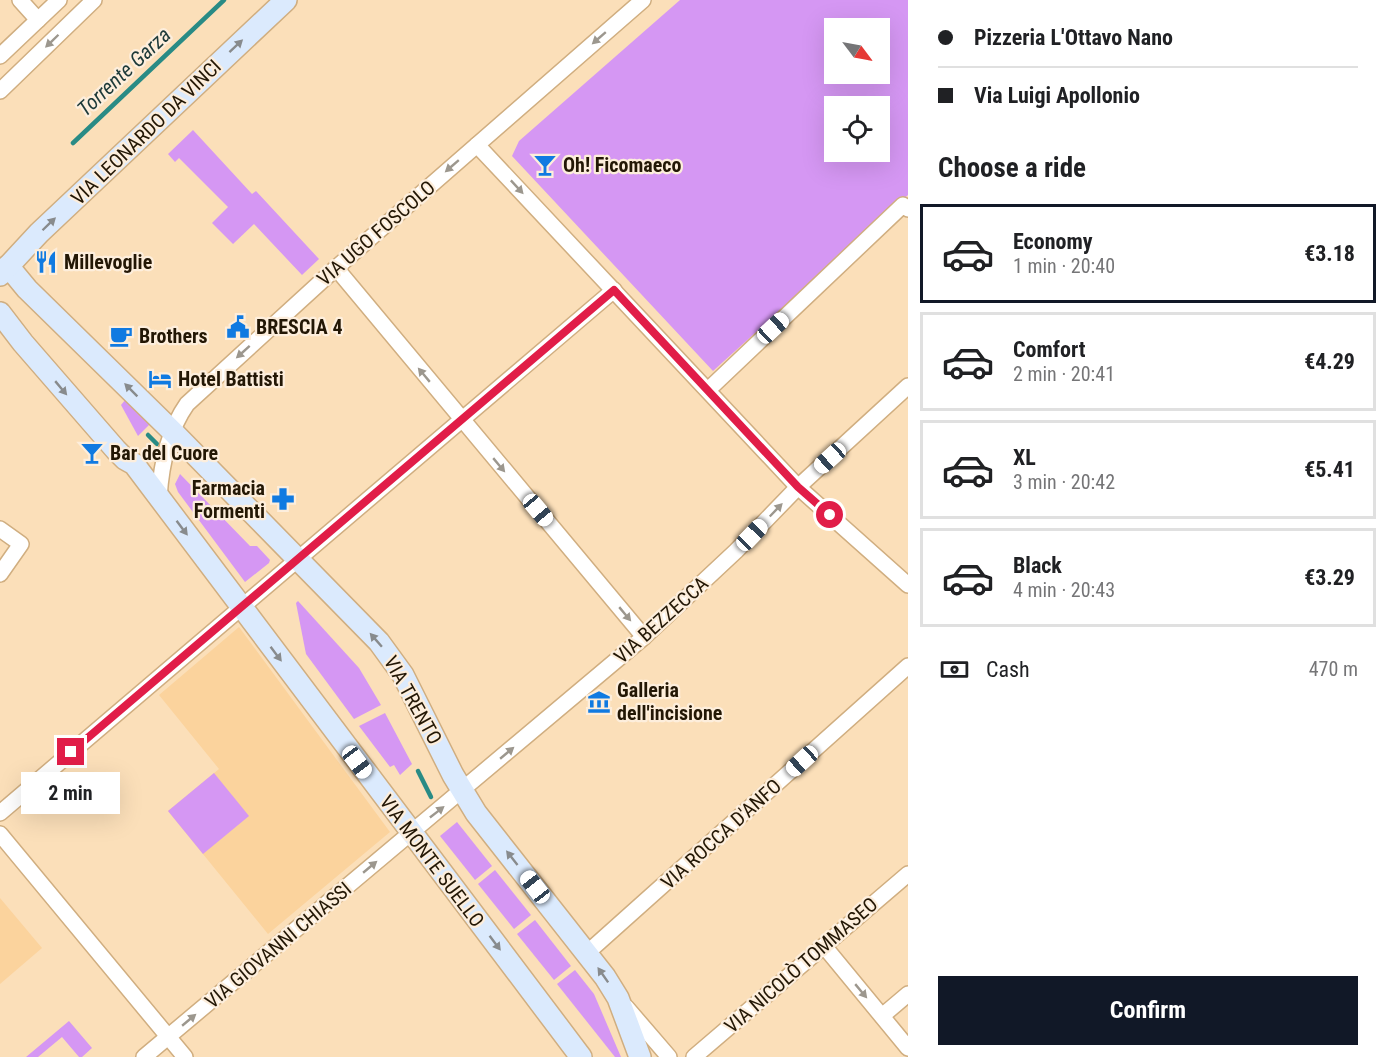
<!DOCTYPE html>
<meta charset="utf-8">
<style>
:root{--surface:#fff;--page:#f6f6f6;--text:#202124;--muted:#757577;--line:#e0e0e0;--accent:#111827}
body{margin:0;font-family:"Roboto Condensed",sans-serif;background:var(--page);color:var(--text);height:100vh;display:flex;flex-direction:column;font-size:22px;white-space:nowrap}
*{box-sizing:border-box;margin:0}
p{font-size:20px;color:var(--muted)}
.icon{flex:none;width:33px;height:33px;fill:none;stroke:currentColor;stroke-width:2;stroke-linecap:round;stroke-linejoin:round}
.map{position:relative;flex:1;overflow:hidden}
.details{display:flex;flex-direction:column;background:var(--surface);width:480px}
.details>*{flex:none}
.hud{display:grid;align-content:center;height:132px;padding:0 30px;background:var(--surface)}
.needle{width:39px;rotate:122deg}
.buttons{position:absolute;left:824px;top:18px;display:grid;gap:12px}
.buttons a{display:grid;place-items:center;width:66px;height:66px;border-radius:0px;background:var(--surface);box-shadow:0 6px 24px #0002;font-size:30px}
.end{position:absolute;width:27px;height:27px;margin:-14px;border:8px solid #e11d48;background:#fff;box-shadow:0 0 0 3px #fff}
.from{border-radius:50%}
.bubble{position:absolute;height:42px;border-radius:0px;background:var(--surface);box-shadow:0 6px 24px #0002;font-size:20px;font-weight:700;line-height:42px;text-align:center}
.car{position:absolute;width:18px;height:36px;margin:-18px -9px;border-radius:8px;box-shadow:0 0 4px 2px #0007;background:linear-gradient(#fff 24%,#345 0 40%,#fff 0 76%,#345 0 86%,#fff 0)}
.hud b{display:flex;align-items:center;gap:21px;height:57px;font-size:22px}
.hud b+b{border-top:2px solid var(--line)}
.hud i{width:15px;height:15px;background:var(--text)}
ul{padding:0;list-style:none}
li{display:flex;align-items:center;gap:18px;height:99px;margin:0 12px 9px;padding:0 18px;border:3px solid var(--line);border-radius:0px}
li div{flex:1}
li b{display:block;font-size:22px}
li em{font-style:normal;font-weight:700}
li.on{border-color:var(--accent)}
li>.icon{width:54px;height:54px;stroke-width:1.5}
h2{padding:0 30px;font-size:27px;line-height:72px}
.pay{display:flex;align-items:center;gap:15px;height:66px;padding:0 30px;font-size:22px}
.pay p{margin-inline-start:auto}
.button{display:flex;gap:12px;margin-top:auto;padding:12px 30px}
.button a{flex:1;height:69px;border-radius:0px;background:var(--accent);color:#fff;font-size:24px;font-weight:700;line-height:69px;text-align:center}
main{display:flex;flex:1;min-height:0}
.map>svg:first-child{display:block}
.built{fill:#fbd39d}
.green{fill:#d597f3;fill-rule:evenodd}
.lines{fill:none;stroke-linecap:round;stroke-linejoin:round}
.stream{stroke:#298b85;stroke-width:4.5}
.minor-casing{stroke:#d0ae80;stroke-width:18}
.secondary-casing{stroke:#d0ae80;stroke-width:24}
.minor{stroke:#fff;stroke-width:15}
.secondary{stroke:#dbeafd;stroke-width:21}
.oneway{fill:#9c978e}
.oneway2{fill:#888b8d}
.route{stroke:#e11d48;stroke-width:8}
.labels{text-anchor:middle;stroke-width:4.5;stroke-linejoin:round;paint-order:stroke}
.street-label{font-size:20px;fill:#231705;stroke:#fdeedc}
.poi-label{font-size:20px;font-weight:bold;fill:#231705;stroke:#fdeedc;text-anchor:start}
.water-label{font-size:21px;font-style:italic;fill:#1d3a39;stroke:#fdeedc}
</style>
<main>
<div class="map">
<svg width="908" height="1057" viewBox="0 0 908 1057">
<rect width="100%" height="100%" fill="#fbdfb9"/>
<g class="built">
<path d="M239,627L390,832L268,934L168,811L219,769L159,695Z"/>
<path d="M0,898L42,948L0,984Z"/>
</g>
<g class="green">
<path d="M680,0H908V195L713,371L512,156L519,141ZM834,28H879V74H834ZM834,106H879V152H834Z"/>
<path d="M193,130L252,194L256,191L319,259L302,275L254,224L233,244L212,223L228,207L179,158L175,162L168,154Z"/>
<path d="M126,399L151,423L138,436L121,405Z"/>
<path d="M180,474L250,546H257L270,560L269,563L245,582L178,492L175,484Z"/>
<path d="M298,601L359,668L381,705L354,719L306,654L296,603Z"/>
<path d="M385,713L412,764L400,775L394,765L390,767L359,726Z"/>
<path d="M214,773L249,816L203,854L168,811Z"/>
<path d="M457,822L492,866L475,880L440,836Z"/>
<path d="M495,870L531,915L514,929L478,884Z"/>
<path d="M535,920L571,966L554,980L517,934Z"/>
<path d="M575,970L594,994L621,1057H615L557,984Z"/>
<path d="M69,1021L92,1048L82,1057H79L62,1037L38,1057H26Z"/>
</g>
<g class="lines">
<g class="stream">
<path d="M73,143L224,0"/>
<path d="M148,435L157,444"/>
<path d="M418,771L431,797"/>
</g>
<g class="minor-casing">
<g id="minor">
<path d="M20,0L38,20"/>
<path d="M0,56L59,0"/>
<path d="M0,91L94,0"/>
<path d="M477,145L798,487L908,585"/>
<path d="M336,268L644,637"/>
<path d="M708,390L903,205L908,209"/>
<path d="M159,498C161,466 168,431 187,404L336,268L643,0"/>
<path d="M0,529L21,544L0,574"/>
<path d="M0,813L614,290"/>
<path d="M0,834L185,1057"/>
<path d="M824,946L908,1048"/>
<path d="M587,953L908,666"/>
<path d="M626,1007L669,1057"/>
<path d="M882,1016L908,994"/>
<path d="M144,1057L644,637L736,551L798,487L908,386"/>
<path d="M694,1057L908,874"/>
</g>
</g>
<g class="secondary-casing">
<g id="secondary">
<path d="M8,266L27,289L172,431L379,642L403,675L453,775L476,813L605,977L618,998L640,1057"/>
<path d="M0,275L39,233L286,0"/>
<path d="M0,313L23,343L116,450L125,459L134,464L581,1057"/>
</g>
</g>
<use href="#minor" class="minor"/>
<use href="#secondary" class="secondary"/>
</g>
<defs><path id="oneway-solid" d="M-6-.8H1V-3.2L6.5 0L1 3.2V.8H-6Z" transform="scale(1.5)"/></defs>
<g class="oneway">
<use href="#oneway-solid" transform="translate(599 38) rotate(139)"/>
<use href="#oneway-solid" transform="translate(52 41) rotate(136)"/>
<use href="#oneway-solid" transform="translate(452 166) rotate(139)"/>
<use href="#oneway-solid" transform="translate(517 187) rotate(47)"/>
<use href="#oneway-solid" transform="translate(243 352) rotate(138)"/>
<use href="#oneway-solid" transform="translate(424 375) rotate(-130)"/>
<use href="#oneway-solid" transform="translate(499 465) rotate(50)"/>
<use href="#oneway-solid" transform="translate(776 510) rotate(-46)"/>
<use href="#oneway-solid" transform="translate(625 614) rotate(50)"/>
<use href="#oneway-solid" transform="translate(507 753) rotate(-40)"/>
<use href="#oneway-solid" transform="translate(437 812) rotate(-38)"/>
<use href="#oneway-solid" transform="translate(370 867) rotate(-40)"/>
<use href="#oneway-solid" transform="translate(861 991) rotate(50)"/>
<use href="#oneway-solid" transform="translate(189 1020) rotate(-40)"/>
</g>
<g class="oneway2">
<use href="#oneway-solid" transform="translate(236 46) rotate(-43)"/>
<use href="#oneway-solid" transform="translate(49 224) rotate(-44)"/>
<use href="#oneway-solid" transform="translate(61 388) rotate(50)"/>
<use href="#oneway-solid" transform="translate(131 390) rotate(-135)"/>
<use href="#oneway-solid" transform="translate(182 528) rotate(53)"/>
<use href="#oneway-solid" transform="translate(376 640) rotate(-131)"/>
<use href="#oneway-solid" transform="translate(276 654) rotate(53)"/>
<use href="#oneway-solid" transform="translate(512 858) rotate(-128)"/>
<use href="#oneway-solid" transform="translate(495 943) rotate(53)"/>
<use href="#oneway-solid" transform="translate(603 975) rotate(-125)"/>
</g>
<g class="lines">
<path class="route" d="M71,752L614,290L798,487L830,515"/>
</g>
<defs>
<g id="bar-bare" transform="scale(1.8)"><path d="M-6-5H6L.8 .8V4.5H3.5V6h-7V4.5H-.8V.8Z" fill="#107ae1" stroke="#fdeedc" stroke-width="2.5" paint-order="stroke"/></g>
<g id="restaurant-bare" transform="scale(1.8)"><path d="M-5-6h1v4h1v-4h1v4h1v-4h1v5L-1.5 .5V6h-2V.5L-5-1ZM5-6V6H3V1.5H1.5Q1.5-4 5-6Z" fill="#107ae1" stroke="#fdeedc" stroke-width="2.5" paint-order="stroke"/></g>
<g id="civic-bare" transform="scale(1.8)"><path d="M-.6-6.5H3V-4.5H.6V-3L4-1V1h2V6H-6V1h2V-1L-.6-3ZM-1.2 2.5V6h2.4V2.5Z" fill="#107ae1" stroke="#fdeedc" stroke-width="2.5" paint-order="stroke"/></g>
<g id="cafe-bare" transform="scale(1.8)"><path d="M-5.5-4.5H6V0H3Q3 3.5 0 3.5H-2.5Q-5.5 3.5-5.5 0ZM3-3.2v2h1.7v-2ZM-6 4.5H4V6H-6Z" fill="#107ae1" stroke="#fdeedc" stroke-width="2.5" paint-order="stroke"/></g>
<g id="hotel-bare" transform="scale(1.8)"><path d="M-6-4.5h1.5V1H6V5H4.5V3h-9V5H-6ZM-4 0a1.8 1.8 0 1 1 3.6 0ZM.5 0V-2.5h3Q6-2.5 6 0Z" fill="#107ae1" stroke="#fdeedc" stroke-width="2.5" paint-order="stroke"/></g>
<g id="pharmacy-bare" transform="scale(1.8)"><path d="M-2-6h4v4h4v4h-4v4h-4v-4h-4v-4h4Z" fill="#107ae1" stroke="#fdeedc" stroke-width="2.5" paint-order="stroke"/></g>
<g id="museum-bare" transform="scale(1.8)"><path d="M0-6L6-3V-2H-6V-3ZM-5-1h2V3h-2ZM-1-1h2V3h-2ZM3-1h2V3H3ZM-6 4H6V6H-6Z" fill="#107ae1" stroke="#fdeedc" stroke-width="2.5" paint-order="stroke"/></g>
</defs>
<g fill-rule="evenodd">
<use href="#bar-bare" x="545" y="165"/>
<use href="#restaurant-bare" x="46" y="262"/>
<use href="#civic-bare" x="238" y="327"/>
<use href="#cafe-bare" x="121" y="336"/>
<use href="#hotel-bare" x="160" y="379"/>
<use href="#bar-bare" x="92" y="453"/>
<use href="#pharmacy-bare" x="283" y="499"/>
<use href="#museum-bare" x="599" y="702"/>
</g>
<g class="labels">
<g class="street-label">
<text transform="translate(146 132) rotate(-44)" y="7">VIA LEONARDO DA VINCI</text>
<text transform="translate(376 233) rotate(-41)" y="7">VIA UGO FOSCOLO</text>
<text transform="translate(661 620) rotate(-42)" y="7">VIA BEZZECCA</text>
<text transform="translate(413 700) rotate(61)" y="7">VIA TRENTO</text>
<text transform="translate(721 834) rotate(-42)" y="7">VIA ROCCA D'ANFO</text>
<text transform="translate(432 861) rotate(53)" y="7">VIA MONTE SUELLO</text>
<text transform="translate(278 945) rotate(-40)" y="7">VIA GIOVANNI CHIASSI</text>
<text transform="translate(801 965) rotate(-41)" y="7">VIA NICOLÒ TOMMASEO</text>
</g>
<g class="poi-label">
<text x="563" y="172">Oh! Ficomaeco</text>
<text x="64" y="269">Millevoglie</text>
<text x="256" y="334">BRESCIA 4</text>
<text x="139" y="343">Brothers</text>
<text x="178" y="386">Hotel Battisti</text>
<text x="110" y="460">Bar del Cuore</text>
<text x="265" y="495" text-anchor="end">Farmacia<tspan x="265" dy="23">Formenti</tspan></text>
<text x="617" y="697">Galleria<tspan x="617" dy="23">dell'incisione</tspan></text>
</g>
<g class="water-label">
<text transform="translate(124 72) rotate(-43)" y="7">Torrente Garza</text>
</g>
</g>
</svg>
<div class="buttons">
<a><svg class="needle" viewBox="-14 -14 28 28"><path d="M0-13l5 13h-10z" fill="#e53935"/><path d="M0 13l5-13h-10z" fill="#757577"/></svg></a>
<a><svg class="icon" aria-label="locate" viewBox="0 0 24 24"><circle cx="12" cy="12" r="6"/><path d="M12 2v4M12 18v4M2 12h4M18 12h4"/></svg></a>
</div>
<i class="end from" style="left:830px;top:515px"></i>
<i class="end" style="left:71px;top:752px"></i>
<div class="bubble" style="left:21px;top:772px;width:99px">2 min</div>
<i class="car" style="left:773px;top:328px;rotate:47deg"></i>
<i class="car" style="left:830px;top:458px;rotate:228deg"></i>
<i class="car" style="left:538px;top:510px;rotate:140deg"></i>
<i class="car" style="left:752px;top:535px;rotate:44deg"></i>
<i class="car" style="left:802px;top:761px;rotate:228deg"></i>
<i class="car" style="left:357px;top:762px;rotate:143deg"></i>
<i class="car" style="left:535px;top:887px;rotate:322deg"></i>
</div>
<section class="details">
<div class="hud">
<b><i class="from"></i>Pizzeria L'Ottavo Nano</b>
<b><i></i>Via Luigi Apollonio</b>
</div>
<h2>Choose a ride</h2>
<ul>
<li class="on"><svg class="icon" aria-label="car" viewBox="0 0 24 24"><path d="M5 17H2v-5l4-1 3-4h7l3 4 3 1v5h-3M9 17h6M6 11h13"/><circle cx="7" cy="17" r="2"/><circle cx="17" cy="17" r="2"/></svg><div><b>Economy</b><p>1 min · 20:40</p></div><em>€3.18</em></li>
<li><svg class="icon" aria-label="car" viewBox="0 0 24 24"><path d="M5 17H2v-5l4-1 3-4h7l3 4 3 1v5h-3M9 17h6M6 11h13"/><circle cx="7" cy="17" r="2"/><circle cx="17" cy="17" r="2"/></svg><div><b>Comfort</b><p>2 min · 20:41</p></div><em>€4.29</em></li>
<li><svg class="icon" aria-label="car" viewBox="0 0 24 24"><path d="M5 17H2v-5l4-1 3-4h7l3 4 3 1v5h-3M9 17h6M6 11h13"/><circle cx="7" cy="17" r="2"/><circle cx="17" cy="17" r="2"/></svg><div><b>XL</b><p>3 min · 20:42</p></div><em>€5.41</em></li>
<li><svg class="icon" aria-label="car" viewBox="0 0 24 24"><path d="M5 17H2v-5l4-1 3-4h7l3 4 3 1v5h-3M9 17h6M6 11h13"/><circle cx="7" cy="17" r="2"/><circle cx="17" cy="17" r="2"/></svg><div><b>Black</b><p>4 min · 20:43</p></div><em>€3.29</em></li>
</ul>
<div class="pay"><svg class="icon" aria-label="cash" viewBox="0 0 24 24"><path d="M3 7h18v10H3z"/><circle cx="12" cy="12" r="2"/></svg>Cash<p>470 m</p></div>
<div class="button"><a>Confirm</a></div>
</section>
</main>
